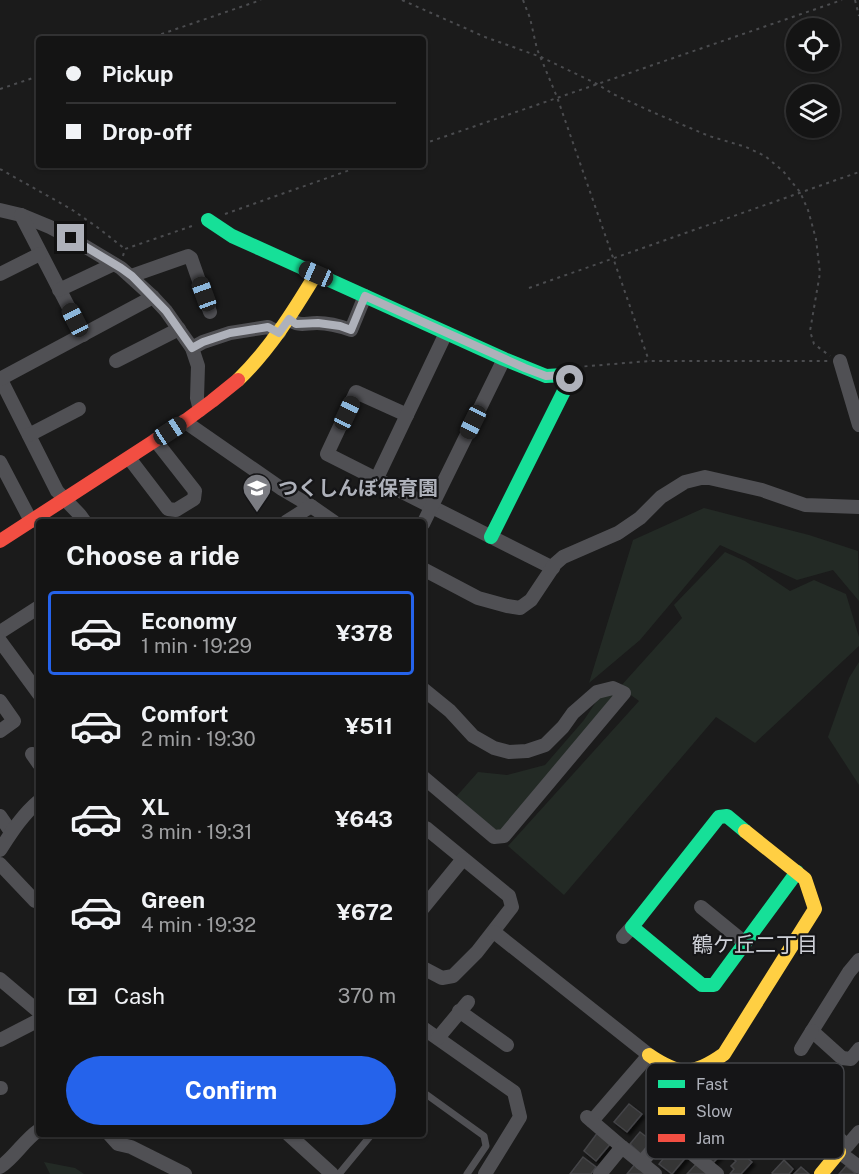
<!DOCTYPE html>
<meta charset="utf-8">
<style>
:root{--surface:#141414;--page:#212122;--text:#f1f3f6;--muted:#9d9ea0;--line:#333334;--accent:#2563eb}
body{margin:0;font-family:"Public Sans","Noto Sans JP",sans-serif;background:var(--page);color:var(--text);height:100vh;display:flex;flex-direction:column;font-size:22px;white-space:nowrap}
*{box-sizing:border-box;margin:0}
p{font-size:20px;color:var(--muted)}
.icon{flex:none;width:33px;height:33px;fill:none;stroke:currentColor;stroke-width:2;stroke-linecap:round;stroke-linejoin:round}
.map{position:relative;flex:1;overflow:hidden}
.details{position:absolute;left:36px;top:519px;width:390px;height:618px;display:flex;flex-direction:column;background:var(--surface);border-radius:6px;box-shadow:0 2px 4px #0004,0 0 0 2px var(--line)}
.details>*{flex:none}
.guide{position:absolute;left:36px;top:36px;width:390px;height:132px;border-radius:6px;box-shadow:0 2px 4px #0004,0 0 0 2px var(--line);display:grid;align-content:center;height:132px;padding:0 30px;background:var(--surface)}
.controls{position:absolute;left:786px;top:18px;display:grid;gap:12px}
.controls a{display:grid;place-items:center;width:54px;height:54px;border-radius:50%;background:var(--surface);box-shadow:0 2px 4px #0004,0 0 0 2px var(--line);font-size:30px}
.end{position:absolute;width:27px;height:27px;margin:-14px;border:8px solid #aeb1ba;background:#111;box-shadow:0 0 0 3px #111}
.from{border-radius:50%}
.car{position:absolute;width:18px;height:36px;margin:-18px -9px;border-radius:8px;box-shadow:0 0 4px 2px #0007;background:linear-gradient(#222 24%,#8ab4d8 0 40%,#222 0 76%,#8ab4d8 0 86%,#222 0)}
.guide b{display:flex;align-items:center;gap:21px;height:57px;font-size:22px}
.guide b+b{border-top:2px solid var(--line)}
.guide i{width:15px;height:15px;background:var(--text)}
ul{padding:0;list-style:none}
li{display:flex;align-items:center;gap:18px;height:84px;margin:0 12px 9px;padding:0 18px;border:3px solid transparent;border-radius:6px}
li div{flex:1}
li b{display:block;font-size:22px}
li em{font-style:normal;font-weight:700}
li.on{border-color:var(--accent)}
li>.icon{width:54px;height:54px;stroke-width:1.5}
h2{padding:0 30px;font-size:27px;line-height:72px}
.pay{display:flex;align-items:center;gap:15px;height:66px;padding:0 30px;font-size:22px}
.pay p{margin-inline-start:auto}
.button{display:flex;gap:12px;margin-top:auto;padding:12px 30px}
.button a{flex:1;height:69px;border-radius:36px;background:var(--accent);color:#fff;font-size:24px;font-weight:700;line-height:69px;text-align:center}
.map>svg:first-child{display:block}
.green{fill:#232a25}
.building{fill:#343435;stroke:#444447;stroke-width:1.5;filter:url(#shadow)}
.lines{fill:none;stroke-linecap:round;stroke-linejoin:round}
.path{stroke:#4b4c4f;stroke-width:2;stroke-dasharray:3 4.5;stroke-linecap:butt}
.lane{stroke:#505054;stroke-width:7}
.street{stroke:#505054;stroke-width:14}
.fast{stroke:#16e098;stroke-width:14}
.slow{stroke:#ffcf43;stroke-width:14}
.jam{stroke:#f24e42;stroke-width:14}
.route{stroke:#aeb1ba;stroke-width:8}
.labels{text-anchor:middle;stroke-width:4.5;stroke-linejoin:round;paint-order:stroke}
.poi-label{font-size:20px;font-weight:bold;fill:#aeb1ba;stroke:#151517;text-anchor:start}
.neighbourhood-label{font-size:21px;fill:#ced0d7;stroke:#151517}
.key{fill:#151517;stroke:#434448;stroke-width:1.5}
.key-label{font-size:16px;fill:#aeb1ba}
</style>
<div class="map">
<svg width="859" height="1174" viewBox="0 0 859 1174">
<defs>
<filter id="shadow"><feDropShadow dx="3" dy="3" stdDeviation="1.5" flood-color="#0009"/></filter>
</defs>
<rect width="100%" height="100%" fill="#1b1b1b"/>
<g class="green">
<path d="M704,508L809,535L858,551L859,601L833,570L797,580L720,545L640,640L589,683L633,540Z"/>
<path d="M725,552L745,561L790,591L814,580L846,594L859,637V646L755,743L716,717L564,895L508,846L639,701L620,687L682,618L674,605Z"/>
<path d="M859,662V785L828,737L849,678Z"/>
<path d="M613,692L616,695L504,831L496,832L455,798L478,772L507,775L545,765L584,720L600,696Z"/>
<path d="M44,1162L75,1168L84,1174H50Z"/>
</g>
<g class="building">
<path d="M629,1104L642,1114L627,1132L614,1122Z"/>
<path d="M598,1132L611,1143L596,1161L584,1151Z"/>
<path d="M640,1132L653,1142L642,1155L630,1144Z"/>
<path d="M720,1136L730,1145L713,1163L703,1154Z"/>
<path d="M674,1145L687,1156L672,1174L659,1164Z"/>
<path d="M737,1149L752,1162L741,1174H730L734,1169L731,1166L736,1161L731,1157Z"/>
<path d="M583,1157L596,1167L591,1174H570Z"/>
<path d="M784,1160L793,1169L789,1174H773L772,1173Z"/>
<path d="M636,1163L645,1174H627Z"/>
<path d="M697,1163L707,1172L705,1174H687Z"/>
<path d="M846,1166L856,1174H839Z"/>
<path d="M801,1167L809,1174H794Z"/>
</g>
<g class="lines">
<g class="path">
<path d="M402,0L485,37L541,57L597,84L613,94L657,114L709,136L746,147L765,156L783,171L800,192L808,210L816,239L820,273L810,331L814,344L830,356"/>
<path d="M523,0L530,18L537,49L557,97L649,361"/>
<path d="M855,0L859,16"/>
<path d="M147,39L261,0"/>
<path d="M0,89L39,76"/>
<path d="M423,144L842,0"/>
<path d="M0,169L71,209L97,227L125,249"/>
<path d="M225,214L364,165"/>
<path d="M123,256L125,249L195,225"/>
<path d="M529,288L859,172"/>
<path d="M577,367L649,361H829"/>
</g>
<g class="lane">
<path d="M423,1092L484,1136L486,1146L467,1174"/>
<path d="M339,1174L372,1134"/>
</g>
<g class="street">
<path d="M0,210L21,215L50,227L71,238L121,268L153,297L166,311L192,348L198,366L197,398L200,410"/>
<path d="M21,215L83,335"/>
<path d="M0,274L40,254"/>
<path d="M131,276L188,256L191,258L210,312"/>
<path d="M59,290L114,264"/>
<path d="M289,319C300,327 304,323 317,323C328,323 340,326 351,330L365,296"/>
<path d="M192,348L203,342L230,333L268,327L279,333"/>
<path d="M116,361L179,329"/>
<path d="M840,361L859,425"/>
<path d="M0,378L57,491L80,515L85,522"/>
<path d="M0,379L153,297"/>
<path d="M407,415L356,392L327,454L553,568"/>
<path d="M184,421L282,489L311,506L334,522"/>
<path d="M29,435L79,409"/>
<path d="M129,458L168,509L176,510L194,499L195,491L155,440"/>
<path d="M0,462L31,521"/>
<path d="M377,478L446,333"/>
<path d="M286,522L311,506"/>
<path d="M423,524L504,359"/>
<path d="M423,569L478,598L507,606L520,608L531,600L555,564L563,557L618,533L640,518L661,497L685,482L705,477L762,490L805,505L859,507"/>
<path d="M0,632L39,607"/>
<path d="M0,641L39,694"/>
<path d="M423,689L450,711L473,736L494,748L509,752L527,751L545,745L563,727L573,713L597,692L613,688L624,693L504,836L494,837L423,777"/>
<path d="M0,701L14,721L0,731"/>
<path d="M32,754L39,764"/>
<path d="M0,816L11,832"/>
<path d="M423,828H426L509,896L512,907L477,952L453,976L442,978L423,968"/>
<path d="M0,850C11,833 23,814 39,801"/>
<path d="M0,864L35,901L39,902"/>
<path d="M701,907L745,943"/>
<path d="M423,908L463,859"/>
<path d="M494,932L649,1055L592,1121"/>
<path d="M623,937L632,927"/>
<path d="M859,960L849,972L812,1031L842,1058L851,1059L859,1049"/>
<path d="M0,979L39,1012"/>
<path d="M459,1011L507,1045"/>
<path d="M423,1028L514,1092L520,1117L485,1174"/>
<path d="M438,1038L468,1002"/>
<path d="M0,1040L39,1020"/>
<path d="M801,1049L812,1031"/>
<path d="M0,1088H1"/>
<path d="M730,1098L760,1124L785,1094H793L847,1146"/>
<path d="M587,1117L622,1147"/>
<path d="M859,1132L847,1146L839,1152L859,1167"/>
<path d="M109,1134L118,1144L131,1147L185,1174"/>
<path d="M288,1134L332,1174"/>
<path d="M641,1163L667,1133L717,1174"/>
<path d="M0,1167C15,1157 24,1140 39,1130"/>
<path d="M600,1174L622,1147L655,1174"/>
</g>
<g class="fast">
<path d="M208,220L232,236L504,359L546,376L564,375L570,379L491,537"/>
<path d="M745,831L727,816L719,817L632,927L702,985H714L797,872"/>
</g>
<g class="slow">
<path d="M238,380C270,349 293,312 316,274"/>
<path d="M649,1055C680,1076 693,1076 724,1054L815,909L805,879L745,831"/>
<path d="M821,1174L839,1152"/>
</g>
<path class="jam" d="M0,541L185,421L212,401L238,380"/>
</g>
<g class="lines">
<path class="route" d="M71,238L121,268L132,276L166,311L192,348L203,342L230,333L268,327L279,333L289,319L296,324L318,323L340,326L351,330L365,296L525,368L546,376L564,375L570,379"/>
</g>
<defs>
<g id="school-pin" transform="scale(1.5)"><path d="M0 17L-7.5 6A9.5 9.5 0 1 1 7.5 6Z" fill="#7b7c82" stroke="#151517"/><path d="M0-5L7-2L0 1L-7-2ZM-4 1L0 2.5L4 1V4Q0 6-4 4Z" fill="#fff"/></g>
</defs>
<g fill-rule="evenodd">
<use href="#school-pin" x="257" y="488"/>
</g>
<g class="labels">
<g class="poi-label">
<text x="278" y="495">つくしんぼ保育園</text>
</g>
<g class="neighbourhood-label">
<text x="755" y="952">鶴ケ丘二丁目</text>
</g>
</g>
<rect x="646" y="1063" width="198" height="96" rx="9" class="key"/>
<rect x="658" y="1080" width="27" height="8" fill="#16e098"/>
<rect x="658" y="1107" width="27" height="8" fill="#ffcf43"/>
<rect x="658" y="1134" width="27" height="8" fill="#f24e42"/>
<g class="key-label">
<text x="696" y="1090">Fast</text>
<text x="696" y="1117">Slow</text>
<text x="696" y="1144">Jam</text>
</g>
</svg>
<div class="controls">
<a><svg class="icon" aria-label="locate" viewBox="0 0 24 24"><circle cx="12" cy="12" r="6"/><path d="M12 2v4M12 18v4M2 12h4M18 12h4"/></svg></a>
<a><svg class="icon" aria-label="layers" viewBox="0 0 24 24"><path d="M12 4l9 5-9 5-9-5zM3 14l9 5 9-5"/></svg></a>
</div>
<i class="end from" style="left:570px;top:379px"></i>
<i class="end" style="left:71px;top:238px"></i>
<i class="car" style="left:316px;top:274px;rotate:294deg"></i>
<i class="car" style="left:204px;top:294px;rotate:340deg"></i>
<i class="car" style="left:75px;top:320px;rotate:333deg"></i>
<i class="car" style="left:347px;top:413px;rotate:25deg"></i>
<i class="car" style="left:473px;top:422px;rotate:206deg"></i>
<i class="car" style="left:170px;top:431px;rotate:57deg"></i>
<div class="guide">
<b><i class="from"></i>Pickup</b>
<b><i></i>Drop-off</b>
</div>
<section class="details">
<h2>Choose a ride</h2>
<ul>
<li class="on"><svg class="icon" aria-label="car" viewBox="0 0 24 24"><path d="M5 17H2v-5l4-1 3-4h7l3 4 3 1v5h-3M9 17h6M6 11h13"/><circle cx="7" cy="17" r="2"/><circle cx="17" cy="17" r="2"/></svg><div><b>Economy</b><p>1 min · 19:29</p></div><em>¥378</em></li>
<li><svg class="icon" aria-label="car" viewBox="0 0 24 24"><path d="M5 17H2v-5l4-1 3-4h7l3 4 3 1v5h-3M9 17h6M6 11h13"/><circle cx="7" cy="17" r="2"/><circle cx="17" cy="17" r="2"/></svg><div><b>Comfort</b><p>2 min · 19:30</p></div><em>¥511</em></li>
<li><svg class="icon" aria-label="car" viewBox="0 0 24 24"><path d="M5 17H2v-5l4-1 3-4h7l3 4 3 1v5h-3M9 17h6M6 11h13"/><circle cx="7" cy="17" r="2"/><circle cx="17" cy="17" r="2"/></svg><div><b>XL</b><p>3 min · 19:31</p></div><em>¥643</em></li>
<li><svg class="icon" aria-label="car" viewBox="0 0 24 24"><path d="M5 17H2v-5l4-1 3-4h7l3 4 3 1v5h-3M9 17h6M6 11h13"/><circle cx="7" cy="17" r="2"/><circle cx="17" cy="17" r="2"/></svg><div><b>Green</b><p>4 min · 19:32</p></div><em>¥672</em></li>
</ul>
<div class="pay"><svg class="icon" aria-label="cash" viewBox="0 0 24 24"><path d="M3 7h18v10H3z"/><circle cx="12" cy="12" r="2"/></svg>Cash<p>370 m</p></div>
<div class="button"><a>Confirm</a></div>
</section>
</div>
